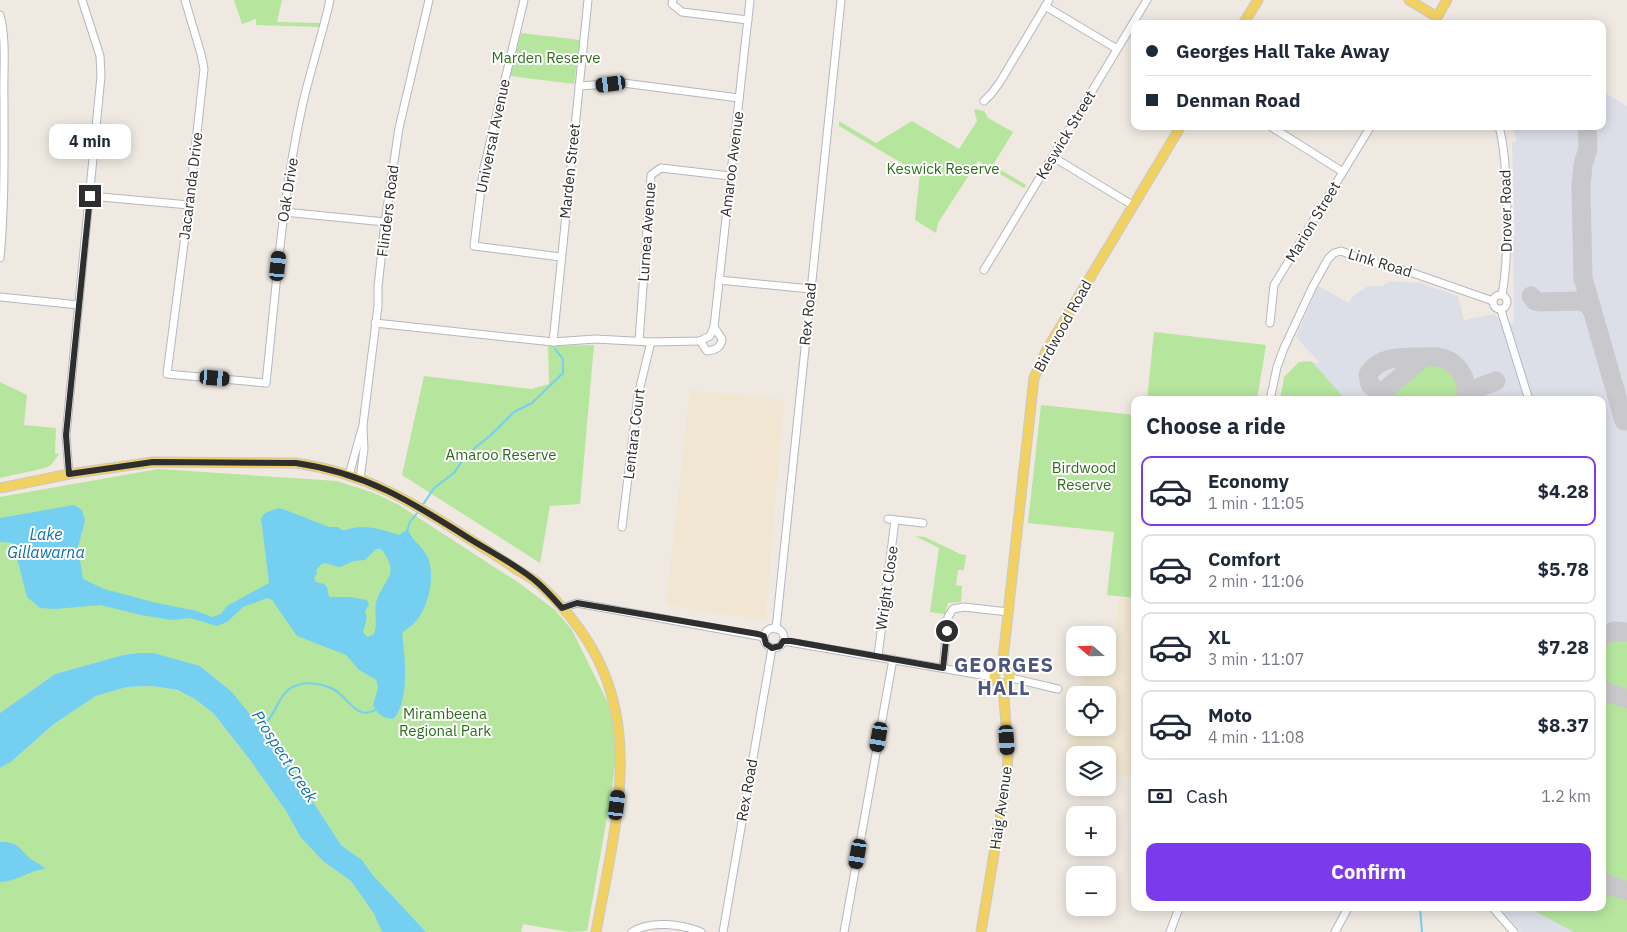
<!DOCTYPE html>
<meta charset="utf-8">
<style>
:root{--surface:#fff;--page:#f6f6f7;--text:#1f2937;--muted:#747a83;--line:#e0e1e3;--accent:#7c3aed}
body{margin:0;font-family:"IBM Plex Sans",sans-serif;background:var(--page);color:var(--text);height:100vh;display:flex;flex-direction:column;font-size:19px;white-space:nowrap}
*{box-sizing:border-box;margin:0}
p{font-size:16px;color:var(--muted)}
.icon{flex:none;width:28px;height:28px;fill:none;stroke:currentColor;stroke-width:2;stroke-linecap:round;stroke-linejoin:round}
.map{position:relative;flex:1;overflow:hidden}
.sheet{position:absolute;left:1131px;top:396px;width:475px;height:515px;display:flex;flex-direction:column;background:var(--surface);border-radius:10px;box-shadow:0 2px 12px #0003}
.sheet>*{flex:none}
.top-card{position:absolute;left:1131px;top:20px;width:475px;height:110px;border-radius:10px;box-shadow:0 2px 12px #0003;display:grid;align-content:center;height:110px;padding:0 15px;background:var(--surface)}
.needle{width:32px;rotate:290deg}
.fabs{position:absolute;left:1066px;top:626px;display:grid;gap:10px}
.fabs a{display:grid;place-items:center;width:50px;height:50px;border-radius:10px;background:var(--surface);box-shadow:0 2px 12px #0003;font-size:25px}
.end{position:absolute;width:22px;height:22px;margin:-11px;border:6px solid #2e2e2e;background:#fff;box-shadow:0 0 0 2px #fff}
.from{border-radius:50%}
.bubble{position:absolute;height:35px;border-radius:10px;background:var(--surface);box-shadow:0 2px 12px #0003;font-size:16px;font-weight:800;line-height:35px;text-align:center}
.car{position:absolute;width:15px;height:30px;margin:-15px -8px;border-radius:6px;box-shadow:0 0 4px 1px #0007;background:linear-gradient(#222 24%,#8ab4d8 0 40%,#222 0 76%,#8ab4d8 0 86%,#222 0)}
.top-card b{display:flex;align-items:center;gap:18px;height:48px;font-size:19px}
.top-card b+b{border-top:1px solid var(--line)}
.top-card i{width:12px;height:12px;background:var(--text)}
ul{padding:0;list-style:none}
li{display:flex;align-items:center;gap:15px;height:70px;margin:0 10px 8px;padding:0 5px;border:2px solid var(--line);border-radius:10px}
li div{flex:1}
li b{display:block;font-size:19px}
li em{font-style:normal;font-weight:800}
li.current{border-color:var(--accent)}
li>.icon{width:45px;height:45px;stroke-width:1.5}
h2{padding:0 15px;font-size:22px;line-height:60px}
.pay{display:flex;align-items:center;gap:12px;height:55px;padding:0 15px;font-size:19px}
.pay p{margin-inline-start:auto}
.cta{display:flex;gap:10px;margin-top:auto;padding:10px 15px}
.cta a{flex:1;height:58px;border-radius:10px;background:var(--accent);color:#fff;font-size:20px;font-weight:800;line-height:58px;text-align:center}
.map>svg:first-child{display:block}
.education{fill:#f0e6d1}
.airport{fill:#dcdee8}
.green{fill:#b6e59e}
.water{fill:#75cff0;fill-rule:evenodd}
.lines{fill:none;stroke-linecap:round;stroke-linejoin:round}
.stream{stroke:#75cff0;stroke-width:2}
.taxiway{stroke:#c9c8cc;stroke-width:19}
.minor-casing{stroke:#b4b7c1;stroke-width:9}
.major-casing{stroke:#c9c9c9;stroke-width:11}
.minor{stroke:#fff;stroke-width:7}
.major{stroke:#f2d163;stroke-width:9}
.route{stroke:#2e2e2e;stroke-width:6}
.labels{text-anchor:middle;stroke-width:4;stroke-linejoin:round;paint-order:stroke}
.park-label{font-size:15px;fill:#2c6e1b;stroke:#fff}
.street-label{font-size:15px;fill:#2e2e2e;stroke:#fff}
.water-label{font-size:16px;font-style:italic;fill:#0d6fa3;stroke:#fff}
.district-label{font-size:20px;font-weight:bold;letter-spacing:1px;fill:#4d5680;stroke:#fff}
</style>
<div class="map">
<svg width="1627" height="932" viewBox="0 0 1627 932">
<rect width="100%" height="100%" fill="#efe9e1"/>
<g class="education">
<path d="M690,390L784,400L765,620L666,605Z"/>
<path d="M1119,598L1135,600V778L1108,772V755H1075V766L1064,764L1075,703V728H1108V695H1078L1082,684L1083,668H1108V661H1111Z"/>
</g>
<path class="airport" d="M1603,92L1627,106V932H1521L1500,908H1602V400H1280L1299,362L1320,363L1296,337L1318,286L1349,303L1353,296L1368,286H1382L1390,281L1420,283L1458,296L1464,320L1495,314L1503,326L1514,323L1513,238L1515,236L1512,142L1517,141L1512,126H1602Z"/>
<g class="green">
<path d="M234,0H282L277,22L320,23L319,27L256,25V19L242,24Z"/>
<path d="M521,33L580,40L574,84L510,76Z"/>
<path d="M974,109L984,111L988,118L1013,132L993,165L1026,185L1024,188L978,161L938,223L936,233L915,220L920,174L839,126V121L876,143L912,121L959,149L977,121Z"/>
<path d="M1154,332L1266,345L1257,400H1147Z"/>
<path d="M594,345L580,504L550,506L540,563L402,475L424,376L531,389L549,384L548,346Z"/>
<path d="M1311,361L1346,400H1280L1284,377L1299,362Z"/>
<path d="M1437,361C1458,368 1466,378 1460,400H1380L1418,365L1424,362Z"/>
<path d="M0,382L27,395L24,425L56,428L55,453L59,454L51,465L45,468L0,478Z"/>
<path d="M1041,405L1135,415V598L1107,595L1114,532L1028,523Z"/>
<path d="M158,469L337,481L374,493L399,505L519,583L555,610L572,630L609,705L613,723L616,757L612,789L587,931L569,932L523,924L521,932H426L372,874L362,860L341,845L231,691L200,666L138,653L123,655L55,674L0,713V497Z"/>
<path d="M915,536L925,537L960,554L966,555L964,570H958L956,585L962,586L961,602L948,603L945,614L930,612L939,548Z"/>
<path d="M1621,638L1627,639V692L1603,683V644L1613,639Z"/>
<path d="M152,686L176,690L195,699L214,714L250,760L286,811L301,838L324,862L351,881L374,914L382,932H0V768L11,762L54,724L96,696L127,687Z"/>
<path d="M1603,696L1627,705V883L1603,874Z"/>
<path d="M1603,890L1627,899V932H1574L1529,908H1602Z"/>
</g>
<g class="water">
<path d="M74,505L82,510L85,521L78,547L83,579L104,589L157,603L197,611L212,617L221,614L227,606L269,583L261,518L265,513L278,508L283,509L329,527H338L342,530H347C361,523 384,530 399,535L408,529C411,540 420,544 426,554C436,571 430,601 419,617C416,623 408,628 402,633C405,656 410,702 393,719C381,718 378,714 373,705L378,688L377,682L375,679L359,670L346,655L297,636L272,600L267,598L243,607L227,622L217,626L190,618L171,620L141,615L100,605L55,609L40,608L27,597L13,543L0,542V518ZM376,549H381C402,576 383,578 376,603C374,613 378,624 374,634L367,637L363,632L367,618L365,611L369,605L367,600L350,597H329L327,587L324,584L316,582L314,578L317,574L316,571C324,557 328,566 340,567L354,561L365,560Z"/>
<path d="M138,653H153L200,666L231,691L279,750L341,845L362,860L372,874L426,932H382L374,914L351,881L324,862L301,838L286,811L250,760L214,714L195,699L177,690L152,686L127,687L96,696L54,724L11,762L0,768V713L55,674L123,655Z"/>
<path d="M0,842C21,842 18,849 32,860C37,863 41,864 45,869C30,870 16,882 0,882Z"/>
</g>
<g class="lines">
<g class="stream">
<path d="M422,506L434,488L454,473L462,461L476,447L491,435L514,412L532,403L563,373V359L555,349"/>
<path d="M407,531L410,522L418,512"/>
<path d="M260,729C264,726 267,722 270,718C277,708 279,697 289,689C302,681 319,682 333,689C349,697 356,722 377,709"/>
<path d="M1420,908L1422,932"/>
</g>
<g class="taxiway">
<path d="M1587,126L1588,148L1583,165L1581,187L1583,278L1624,421"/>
<path d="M1531,296L1535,301L1540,302L1582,301L1586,303L1592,309"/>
<path d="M1424,357L1385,390L1378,391L1370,385L1368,375C1378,357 1399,357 1417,357C1424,358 1430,356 1437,357C1458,360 1470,380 1465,400"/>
<path d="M1467,400L1480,387L1496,381"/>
<path d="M1602,637L1614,631L1627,632"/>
<path d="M1602,690L1627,699"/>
<path d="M1602,882L1627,891"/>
</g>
<g class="minor-casing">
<g id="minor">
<path d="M185,0L201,54L204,69L189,205L167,374L266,383C276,291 282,198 302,107C310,71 322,36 330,0"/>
<path d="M524,0L483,172L474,246L561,257"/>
<path d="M673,0L672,4L682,12L748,20"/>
<path d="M1045,6L1117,49"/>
<path d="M0,15C7,42 3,72 4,100C4,153 5,205 0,258"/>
<path d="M579,86L623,83L739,98"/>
<path d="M984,101L991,94L1000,82L1049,0"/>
<path d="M1270,126L1343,172"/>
<path d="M1499,126C1506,154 1506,182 1507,211C1507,239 1507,267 1502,295"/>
<path d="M1053,157L1134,206"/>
<path d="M90,196L189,205"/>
<path d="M284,212L385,222"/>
<path d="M984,270L1147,0"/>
<path d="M719,280L811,289"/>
<circle cx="1500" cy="302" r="7"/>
<path d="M0,297L79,305"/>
<path d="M1501,310L1529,400"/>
<path d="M375,323L553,342L595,339L651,342L700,341L710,336L714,327L750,0"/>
<path d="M1270,323L1274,285L1371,126"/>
<path d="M639,341L651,175L661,168L730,176"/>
<path d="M700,341L707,351C715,350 721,348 722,339L714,327"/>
<path d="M553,342L588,0"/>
<path d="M1270,400L1277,367L1284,348L1313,286L1328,259L1334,253L1341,251L1367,261L1407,271L1493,301"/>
<path d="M69,474L66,435L101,76L100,56L82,0"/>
<path d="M349,475L363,425L378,306V287L385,222L399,128L429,0"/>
<path d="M360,479L364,449L363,428"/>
<path d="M888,519L923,523"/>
<path d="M622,527L638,395L651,342"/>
<path d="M562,608L577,603L764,637"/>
<circle cx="774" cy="638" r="10"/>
<path d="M776,629L841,0"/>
<path d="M783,641L993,677"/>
<path d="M878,656L895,520"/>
<path d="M943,668L948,617L953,609L964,607L1008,612"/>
<path d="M1011,678L1058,689"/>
<path d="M1493,908L1514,932"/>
<path d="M632,932C651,920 681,924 701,932"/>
<path d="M723,932L772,648"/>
<path d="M844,932L893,659"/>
<path d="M1170,932L1179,908"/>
<path d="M1335,932L1348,908"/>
</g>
</g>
<g class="major-casing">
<g id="major">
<path d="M1409,0L1437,17L1447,0"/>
<path d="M1243,24L1258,0"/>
<path d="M0,488L69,474L153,462L296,463C365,473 411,501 468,538C484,548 500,558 516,569C523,573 532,578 538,583C654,688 621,797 596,932"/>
<circle cx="1002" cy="676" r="8"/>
<path d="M1004,668L1003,659L1034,378L1046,351L1181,126"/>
<path d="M981,932L1007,776L1008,753L1003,684"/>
</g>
</g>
<use href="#minor" class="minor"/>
<use href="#major" class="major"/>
</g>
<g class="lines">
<path class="route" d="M90,196L66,435L69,474L153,462L296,463C366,473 412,502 470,539C491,552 520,567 538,583C546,590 554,599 562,608L577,603L758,634L764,636L766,644L772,648L780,646L783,641H791L943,668L947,631"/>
</g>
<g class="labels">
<g class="park-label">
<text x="546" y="63">Marden Reserve</text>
<text x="943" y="174">Keswick Reserve</text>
<text x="501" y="460">Amaroo Reserve</text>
<text x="1084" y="473">Birdwood<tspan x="1084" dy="17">Reserve</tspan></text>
<text x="445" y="719">Mirambeena<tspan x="445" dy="17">Regional Park</tspan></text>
</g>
<g class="street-label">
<text transform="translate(1066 135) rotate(-59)" y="5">Keswick Street</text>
<text transform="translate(493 136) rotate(-78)" y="5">Universal Avenue</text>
<text transform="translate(732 164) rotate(-83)" y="5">Amaroo Avenue</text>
<text transform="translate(570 171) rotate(-84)" y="5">Marden Street</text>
<text transform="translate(191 186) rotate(-83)" y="5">Jacaranda Drive</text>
<text transform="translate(288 190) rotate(-81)" y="5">Oak Drive</text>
<text transform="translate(388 211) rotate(-83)" y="5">Flinders Road</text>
<text transform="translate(1506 211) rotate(-91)" y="5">Drover Road</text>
<text transform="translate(1313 222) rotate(-59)" y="5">Marion Street</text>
<text transform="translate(647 232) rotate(-86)" y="5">Lurnea Avenue</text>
<text transform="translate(1380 263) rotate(17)" y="5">Link Road</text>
<text transform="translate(808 314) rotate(-84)" y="5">Rex Road</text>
<text transform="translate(1063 326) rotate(-61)" y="5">Birdwood Road</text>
<text transform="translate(634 434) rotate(-83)" y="5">Lentara Court</text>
<text transform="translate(887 588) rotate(-82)" y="5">Wright Close</text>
<text transform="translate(747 790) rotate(-80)" y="5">Rex Road</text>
<text transform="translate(1001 808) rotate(-82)" y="5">Haig Avenue</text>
</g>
<g class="water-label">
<text x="46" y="540">Lake<tspan x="46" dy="18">Gillawarna</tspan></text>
<text transform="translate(285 756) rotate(57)" y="6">Prospect Creek</text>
</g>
<g class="district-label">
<text x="1004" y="672">GEORGES<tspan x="1004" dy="23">HALL</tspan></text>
</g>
</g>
</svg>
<div class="fabs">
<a><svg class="needle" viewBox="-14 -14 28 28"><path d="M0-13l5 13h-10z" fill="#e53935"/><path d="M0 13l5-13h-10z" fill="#747a83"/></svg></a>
<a><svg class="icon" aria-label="locate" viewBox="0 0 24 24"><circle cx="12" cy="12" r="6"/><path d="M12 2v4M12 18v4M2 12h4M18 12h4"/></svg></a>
<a><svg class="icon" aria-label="layers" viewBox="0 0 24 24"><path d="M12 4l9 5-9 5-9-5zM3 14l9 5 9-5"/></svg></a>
<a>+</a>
<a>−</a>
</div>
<i class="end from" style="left:947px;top:631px"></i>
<i class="end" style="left:90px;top:196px"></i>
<div class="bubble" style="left:49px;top:124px;width:82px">4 min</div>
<i class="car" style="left:611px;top:84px;rotate:263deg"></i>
<i class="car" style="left:278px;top:266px;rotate:6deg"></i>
<i class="car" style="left:215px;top:378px;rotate:95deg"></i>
<i class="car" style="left:879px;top:737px;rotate:190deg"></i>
<i class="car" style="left:1007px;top:740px;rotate:176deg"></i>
<i class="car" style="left:617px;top:805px;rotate:7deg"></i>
<i class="car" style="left:858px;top:854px;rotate:190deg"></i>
<div class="top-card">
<b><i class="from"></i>Georges Hall Take Away</b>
<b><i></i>Denman Road</b>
</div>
<section class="sheet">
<h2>Choose a ride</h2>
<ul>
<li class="current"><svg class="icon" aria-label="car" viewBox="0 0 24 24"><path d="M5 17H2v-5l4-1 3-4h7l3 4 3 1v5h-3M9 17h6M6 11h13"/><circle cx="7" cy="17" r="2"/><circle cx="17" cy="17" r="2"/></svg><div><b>Economy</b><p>1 min · 11:05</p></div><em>$4.28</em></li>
<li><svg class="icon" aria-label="car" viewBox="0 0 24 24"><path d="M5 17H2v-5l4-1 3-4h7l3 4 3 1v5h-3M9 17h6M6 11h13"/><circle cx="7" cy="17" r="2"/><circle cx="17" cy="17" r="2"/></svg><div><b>Comfort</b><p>2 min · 11:06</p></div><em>$5.78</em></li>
<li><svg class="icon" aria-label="car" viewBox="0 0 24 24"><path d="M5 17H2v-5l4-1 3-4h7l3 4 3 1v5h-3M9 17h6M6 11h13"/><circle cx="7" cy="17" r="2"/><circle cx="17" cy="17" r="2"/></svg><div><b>XL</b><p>3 min · 11:07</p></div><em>$7.28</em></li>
<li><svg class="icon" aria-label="car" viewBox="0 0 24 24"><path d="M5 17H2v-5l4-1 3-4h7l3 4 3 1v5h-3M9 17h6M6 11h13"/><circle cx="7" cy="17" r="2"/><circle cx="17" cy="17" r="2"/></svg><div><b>Moto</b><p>4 min · 11:08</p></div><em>$8.37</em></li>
</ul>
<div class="pay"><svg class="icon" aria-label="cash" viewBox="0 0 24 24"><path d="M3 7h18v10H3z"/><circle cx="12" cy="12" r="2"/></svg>Cash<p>1.2 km</p></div>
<div class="cta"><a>Confirm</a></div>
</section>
</div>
